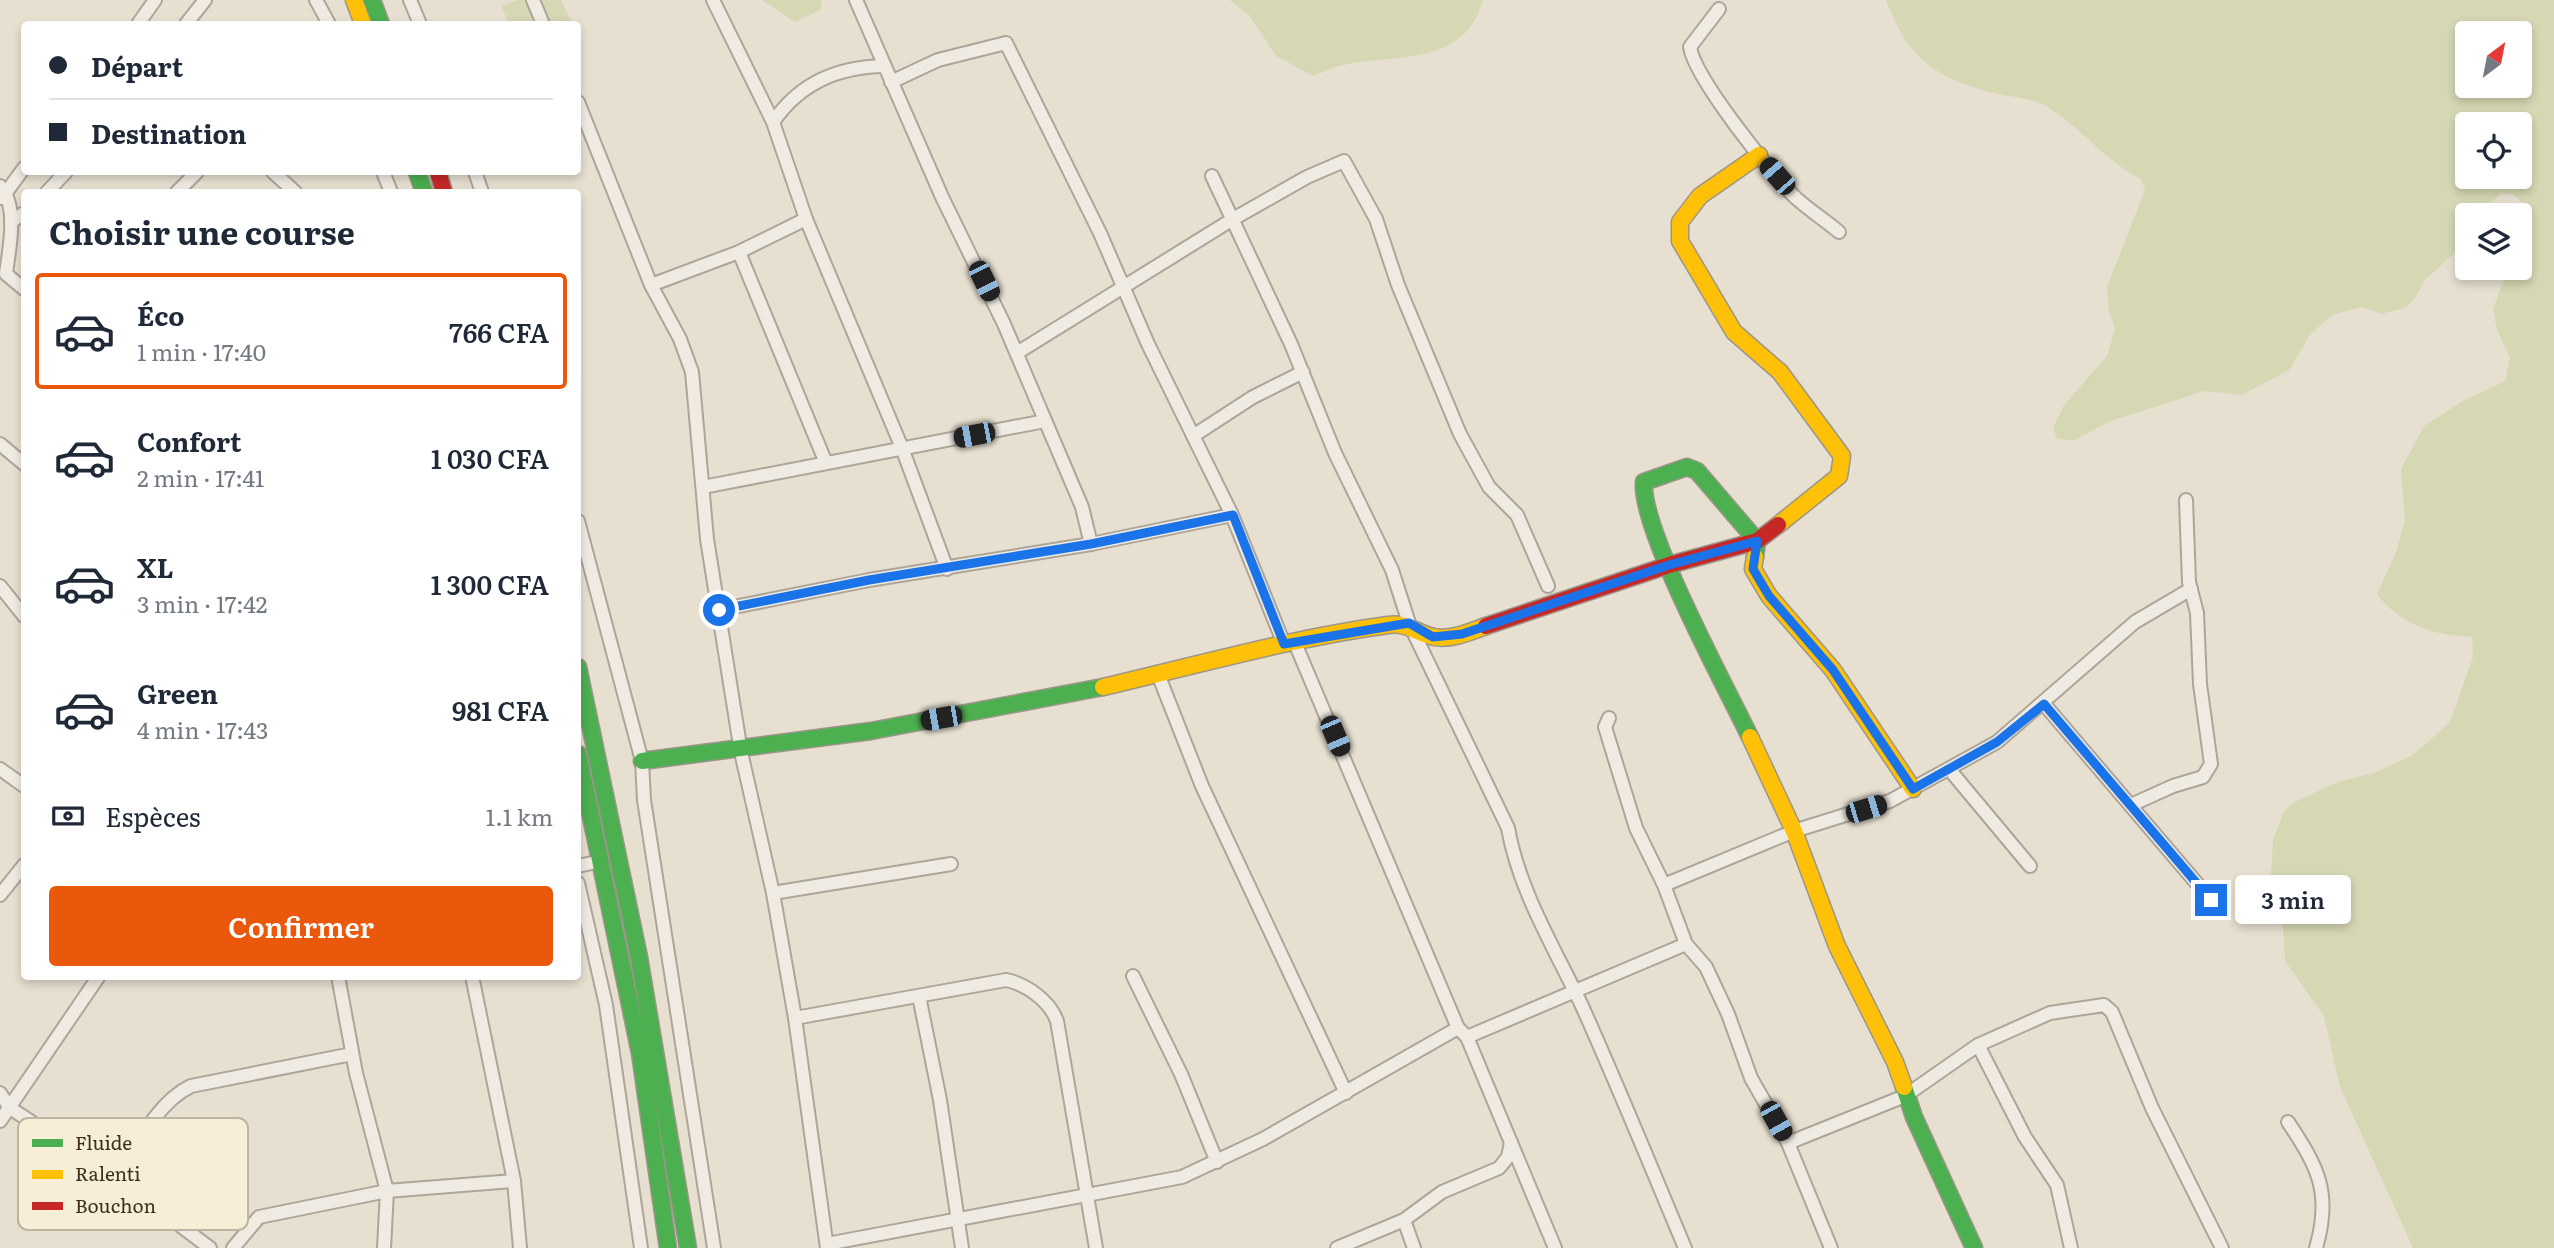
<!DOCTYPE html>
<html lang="fr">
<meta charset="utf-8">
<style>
:root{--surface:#fff;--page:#f2f2f3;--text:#1f2937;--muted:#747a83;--line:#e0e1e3;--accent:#ea580c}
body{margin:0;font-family:Literata,serif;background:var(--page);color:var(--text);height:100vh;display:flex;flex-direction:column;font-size:26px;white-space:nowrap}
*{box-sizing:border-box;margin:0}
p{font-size:23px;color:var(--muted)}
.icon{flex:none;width:38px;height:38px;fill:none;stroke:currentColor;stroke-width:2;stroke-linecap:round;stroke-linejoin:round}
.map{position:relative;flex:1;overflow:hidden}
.panel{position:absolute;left:21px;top:189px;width:560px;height:791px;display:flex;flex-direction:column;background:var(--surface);border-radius:7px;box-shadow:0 4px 10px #0003}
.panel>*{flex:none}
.top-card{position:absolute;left:21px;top:21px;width:560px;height:154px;border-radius:7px;box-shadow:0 4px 10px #0003;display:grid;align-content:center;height:154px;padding:0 28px;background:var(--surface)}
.needle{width:46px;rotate:32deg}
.tools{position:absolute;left:2455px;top:21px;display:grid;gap:14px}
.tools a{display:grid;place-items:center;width:77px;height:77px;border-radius:7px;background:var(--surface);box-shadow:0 4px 10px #0003;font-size:35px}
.end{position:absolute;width:32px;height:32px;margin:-16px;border:9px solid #1a73e8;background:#fff;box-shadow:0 0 0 4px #fff}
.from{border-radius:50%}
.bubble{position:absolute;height:49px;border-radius:7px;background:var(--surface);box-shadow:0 4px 10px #0003;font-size:23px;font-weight:600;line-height:49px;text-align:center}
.car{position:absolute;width:21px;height:42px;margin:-21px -10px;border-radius:9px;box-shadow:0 0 5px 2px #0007;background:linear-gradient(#222 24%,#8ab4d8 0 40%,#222 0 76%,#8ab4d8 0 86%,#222 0)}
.top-card b{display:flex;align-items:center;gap:24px;height:66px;font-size:26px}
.top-card b+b{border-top:2px solid var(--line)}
.top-card i{width:18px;height:18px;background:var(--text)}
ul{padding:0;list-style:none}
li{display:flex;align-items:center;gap:21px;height:116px;margin:0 14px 10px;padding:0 14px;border:4px solid transparent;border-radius:7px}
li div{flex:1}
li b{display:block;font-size:26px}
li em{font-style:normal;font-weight:600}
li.selected{border-color:var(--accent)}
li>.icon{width:63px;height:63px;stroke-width:1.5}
h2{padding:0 28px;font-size:32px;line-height:84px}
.pay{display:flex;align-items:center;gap:18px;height:77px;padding:0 28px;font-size:26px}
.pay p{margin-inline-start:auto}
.cta{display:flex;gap:14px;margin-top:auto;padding:14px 28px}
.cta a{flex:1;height:80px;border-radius:7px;background:var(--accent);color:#fff;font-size:28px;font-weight:600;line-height:80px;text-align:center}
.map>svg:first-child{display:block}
.green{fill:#d6d7b3;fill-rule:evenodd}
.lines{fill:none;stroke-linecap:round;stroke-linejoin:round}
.street-casing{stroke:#ada599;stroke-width:16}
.fast-casing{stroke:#9c958a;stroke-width:19}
.slow-casing{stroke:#9c958a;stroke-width:19}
.jam-casing{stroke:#9c958a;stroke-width:19}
.street{stroke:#efebe3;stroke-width:12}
.fast{stroke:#4caf50;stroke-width:16}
.slow{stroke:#ffc107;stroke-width:16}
.jam{stroke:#c62828;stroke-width:16}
.route{stroke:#1a73e8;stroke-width:9}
.key{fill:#f7eed8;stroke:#bfb4a1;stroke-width:2}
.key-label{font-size:19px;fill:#3d2e20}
</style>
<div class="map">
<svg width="2554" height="1248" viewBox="0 0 2554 1248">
<rect width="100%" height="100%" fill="#e7e0d1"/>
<g class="green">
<path d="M518,0H561L573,24H509L501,6Z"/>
<path d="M762,0H821L822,9L795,22Z"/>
<path d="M1230,0H1483C1465,65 1401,54 1348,64C1336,66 1324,72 1313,76L1276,56L1249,15Z"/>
<path d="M1886,0H2554V1248H2413L2340,1087L2324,1016L2285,961L2282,912L2271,874L2273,840L2283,813L2292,803L2338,782L2374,773L2413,755L2450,722L2473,657L2472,637C2433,635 2401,625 2377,594L2396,552L2405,520L2401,469L2424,426L2463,401L2505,381L2510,358L2497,330L2493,309L2502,284L2512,268H2520V221L2523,215L2521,201L2512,194L2501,193L2492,202L2491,215H2468L2467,241L2425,280L2415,298L2405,308L2381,314L2362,307L2332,315L2310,335L2289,370L2242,395L2204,391L2108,422L2075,440L2057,439L2053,428L2064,405L2107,356L2115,329L2109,312L2107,287L2145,190L2141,179C2104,161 2081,126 2044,105C2032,98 2012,97 1998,94C1937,79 1908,60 1886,0ZM2520,33V86H2468V33ZM2468,124H2520V177H2468Z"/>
</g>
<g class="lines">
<g class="street-casing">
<g id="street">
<path d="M316,0L329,24"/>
<path d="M410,0L420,24"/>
<path d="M533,0L543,24"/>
<path d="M713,0L773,122L806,219L902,448L947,569"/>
<path d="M856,0L942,197L1004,324L1082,507L1091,544"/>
<path d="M1719,9L1690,47C1694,77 1772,175 1796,198C1809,210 1825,220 1839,232"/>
<path d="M138,24L155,0"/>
<path d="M186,24L205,0"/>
<path d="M891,82L938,60L1006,43L1100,233L1148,344L1232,515L1284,644"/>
<path d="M578,102L651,285L680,339L692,372L707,539L741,752L773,893L795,1018L827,1248"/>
<path d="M773,122C800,83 837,67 884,66"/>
<path d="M273,172L295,192"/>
<path d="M383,172L391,192"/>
<path d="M475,172L482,192"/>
<path d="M1212,176L1291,344L1335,453L1392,570L1409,623L1508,828C1519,891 1555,949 1582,1006C1618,1086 1651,1167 1685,1248"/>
<path d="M0,186C19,207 9,248 6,274L24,289"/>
<path d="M47,192L66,172"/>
<path d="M177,192L197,172"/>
<path d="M2,198L24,168"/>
<path d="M11,222L24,213"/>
<path d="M739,252L826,463"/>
<path d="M651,285L739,252L806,219"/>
<path d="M1017,353L1233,219L1307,177L1344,161L1376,219L1398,285L1460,434L1489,487L1517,515L1548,586"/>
<path d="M1193,436L1253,397L1303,372"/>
<path d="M0,444L24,464"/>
<path d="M703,487L1045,421"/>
<path d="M578,521L642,761L644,800L714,1248"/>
<path d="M0,586L24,616"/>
<path d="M719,610L869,580L1091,544L1232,515"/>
<path d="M1295,643L1458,1028"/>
<path d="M1158,674L1202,786L1346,1093"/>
<path d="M2044,704L2211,900"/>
<path d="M1609,718L1605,727L1636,828L1664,885L1686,944L1706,967L1728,1014L1751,1078L1788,1143L1831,1248"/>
<path d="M0,769L24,786"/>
<path d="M1949,769L2030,866"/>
<path d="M2131,805L2173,786L2203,777L2211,764L2200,684L2197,613L2189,582L2186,500"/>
<path d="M578,866L601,861"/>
<path d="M578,883L606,1005L641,1248"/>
<path d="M1664,885L1794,831L1890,801L1997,742L2135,622L2191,589"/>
<path d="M773,893L951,864"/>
<path d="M0,895L24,865"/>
<path d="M338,976L356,1073L387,1191L384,1248"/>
<path d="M472,976L514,1181L520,1248"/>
<path d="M1133,976L1181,1074L1217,1162"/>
<path d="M919,996L940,1100L962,1248"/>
<path d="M795,1018L1006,980C1026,984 1050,1001 1057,1021L1096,1248"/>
<path d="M1467,1037L1555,1248"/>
<path d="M1978,1045L2025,1137L2057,1185L2071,1248"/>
<path d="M0,1093L10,1108L117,1178L210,1248"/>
<path d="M0,1121L99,976"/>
<path d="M2288,1122C2318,1167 2332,1193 2316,1248"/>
<path d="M1788,1143L1905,1096L1978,1045L2050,1013L2104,1005L2112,1012L2152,1108L2222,1248"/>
<path d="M117,1178C137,1146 156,1103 191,1086L352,1054"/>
<path d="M1404,1220L1414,1248"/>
<path d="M827,1244L1182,1177L1263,1139L1458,1028L1467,1037L1686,944"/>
<path d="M233,1248L259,1217L387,1191L514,1181"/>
<path d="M1337,1248L1404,1220L1442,1192L1499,1168L1508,1157L1511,1142"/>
</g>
</g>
<g class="fast-casing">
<g id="fast">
<path d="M372,0L381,24"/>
<path d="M417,172L424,192"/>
<path d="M578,667L639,957L688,1248"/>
<path d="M1750,737C1726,687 1640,529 1644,482L1687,467L1697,471L1757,541L1755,557"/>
<path d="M578,754L640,1053L668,1248"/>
<path d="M642,761L871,731L1103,687"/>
<path d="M1904,1087L1914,1117L1974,1248"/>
</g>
</g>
<g class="slow-casing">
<g id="slow">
<path d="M354,0L363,24"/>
<path d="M1759,155L1700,196L1680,222V241L1734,332L1780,372L1842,456L1839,476L1778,525"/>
<path d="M1755,557L1753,569L1769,596L1833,670L1913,789"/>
<path d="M1103,687C1198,665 1292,638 1388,625C1407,622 1416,633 1434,637C1451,640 1470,632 1486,626"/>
<path d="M1750,737L1794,831L1837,946L1895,1062L1904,1087"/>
</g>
</g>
<g class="jam-casing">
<g id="jam">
<path d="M438,172L444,192"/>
<path d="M1486,626L1669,565L1757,541L1778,525"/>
</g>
</g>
<use href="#street" class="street"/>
<use href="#fast" class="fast"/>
<use href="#slow" class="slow"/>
<use href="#jam" class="jam"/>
</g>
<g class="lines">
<path class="route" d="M719,610L869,580L1091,544L1233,515L1284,644L1409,623L1433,637L1462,634L1669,565L1757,541L1753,569L1769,596L1833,670L1913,789L1997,742L2044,704L2211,900"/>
</g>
<rect x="18" y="1118" width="230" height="112" rx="10" class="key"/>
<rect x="32" y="1139" width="31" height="8" fill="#4caf50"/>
<rect x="32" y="1170" width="31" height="9" fill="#ffc107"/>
<rect x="32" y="1202" width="31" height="8" fill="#c62828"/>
<g class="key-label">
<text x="75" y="1150">Fluide</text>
<text x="75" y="1181">Ralenti</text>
<text x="75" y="1213">Bouchon</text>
</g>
</svg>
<div class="tools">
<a><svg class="needle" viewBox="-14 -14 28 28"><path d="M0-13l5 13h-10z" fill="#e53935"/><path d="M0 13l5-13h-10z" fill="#747a83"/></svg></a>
<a><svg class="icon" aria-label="locate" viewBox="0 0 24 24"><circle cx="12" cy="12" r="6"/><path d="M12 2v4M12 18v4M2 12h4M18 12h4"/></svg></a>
<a><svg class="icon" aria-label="layers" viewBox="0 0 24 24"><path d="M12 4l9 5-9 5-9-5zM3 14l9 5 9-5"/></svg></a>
</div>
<i class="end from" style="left:719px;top:610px"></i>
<i class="end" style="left:2211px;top:900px"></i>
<div class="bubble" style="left:2235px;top:875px;width:116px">3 min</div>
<i class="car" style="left:1777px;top:176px;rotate:319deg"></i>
<i class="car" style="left:984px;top:281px;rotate:154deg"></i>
<i class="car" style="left:974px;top:435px;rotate:259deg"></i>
<i class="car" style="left:941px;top:718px;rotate:260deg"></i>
<i class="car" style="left:1335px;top:736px;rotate:157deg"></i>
<i class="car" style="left:1866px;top:809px;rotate:73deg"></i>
<i class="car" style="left:1776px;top:1121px;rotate:151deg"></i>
<div class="top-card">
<b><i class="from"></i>Départ</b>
<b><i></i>Destination</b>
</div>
<section class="panel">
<h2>Choisir une course</h2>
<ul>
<li class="selected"><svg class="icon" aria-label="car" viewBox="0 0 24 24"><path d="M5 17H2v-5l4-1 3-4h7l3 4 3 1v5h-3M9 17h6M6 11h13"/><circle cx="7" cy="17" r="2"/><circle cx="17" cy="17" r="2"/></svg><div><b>Éco</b><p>1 min · 17:40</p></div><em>766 CFA</em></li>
<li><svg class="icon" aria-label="car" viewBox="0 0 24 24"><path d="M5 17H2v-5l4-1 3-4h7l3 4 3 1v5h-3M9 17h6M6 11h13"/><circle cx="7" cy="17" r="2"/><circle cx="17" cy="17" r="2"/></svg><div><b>Confort</b><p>2 min · 17:41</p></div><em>1 030 CFA</em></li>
<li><svg class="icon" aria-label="car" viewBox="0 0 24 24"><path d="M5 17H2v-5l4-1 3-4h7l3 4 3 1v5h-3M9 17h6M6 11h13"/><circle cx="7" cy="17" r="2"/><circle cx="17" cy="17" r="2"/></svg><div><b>XL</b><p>3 min · 17:42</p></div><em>1 300 CFA</em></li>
<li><svg class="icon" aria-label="car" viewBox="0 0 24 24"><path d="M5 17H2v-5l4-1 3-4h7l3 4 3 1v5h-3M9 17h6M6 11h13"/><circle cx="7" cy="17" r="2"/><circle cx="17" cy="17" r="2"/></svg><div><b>Green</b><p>4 min · 17:43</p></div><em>981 CFA</em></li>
</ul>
<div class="pay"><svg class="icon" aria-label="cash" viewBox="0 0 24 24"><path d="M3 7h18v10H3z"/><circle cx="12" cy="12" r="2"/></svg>Espèces<p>1.1 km</p></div>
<div class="cta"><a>Confirmer</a></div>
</section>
</div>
